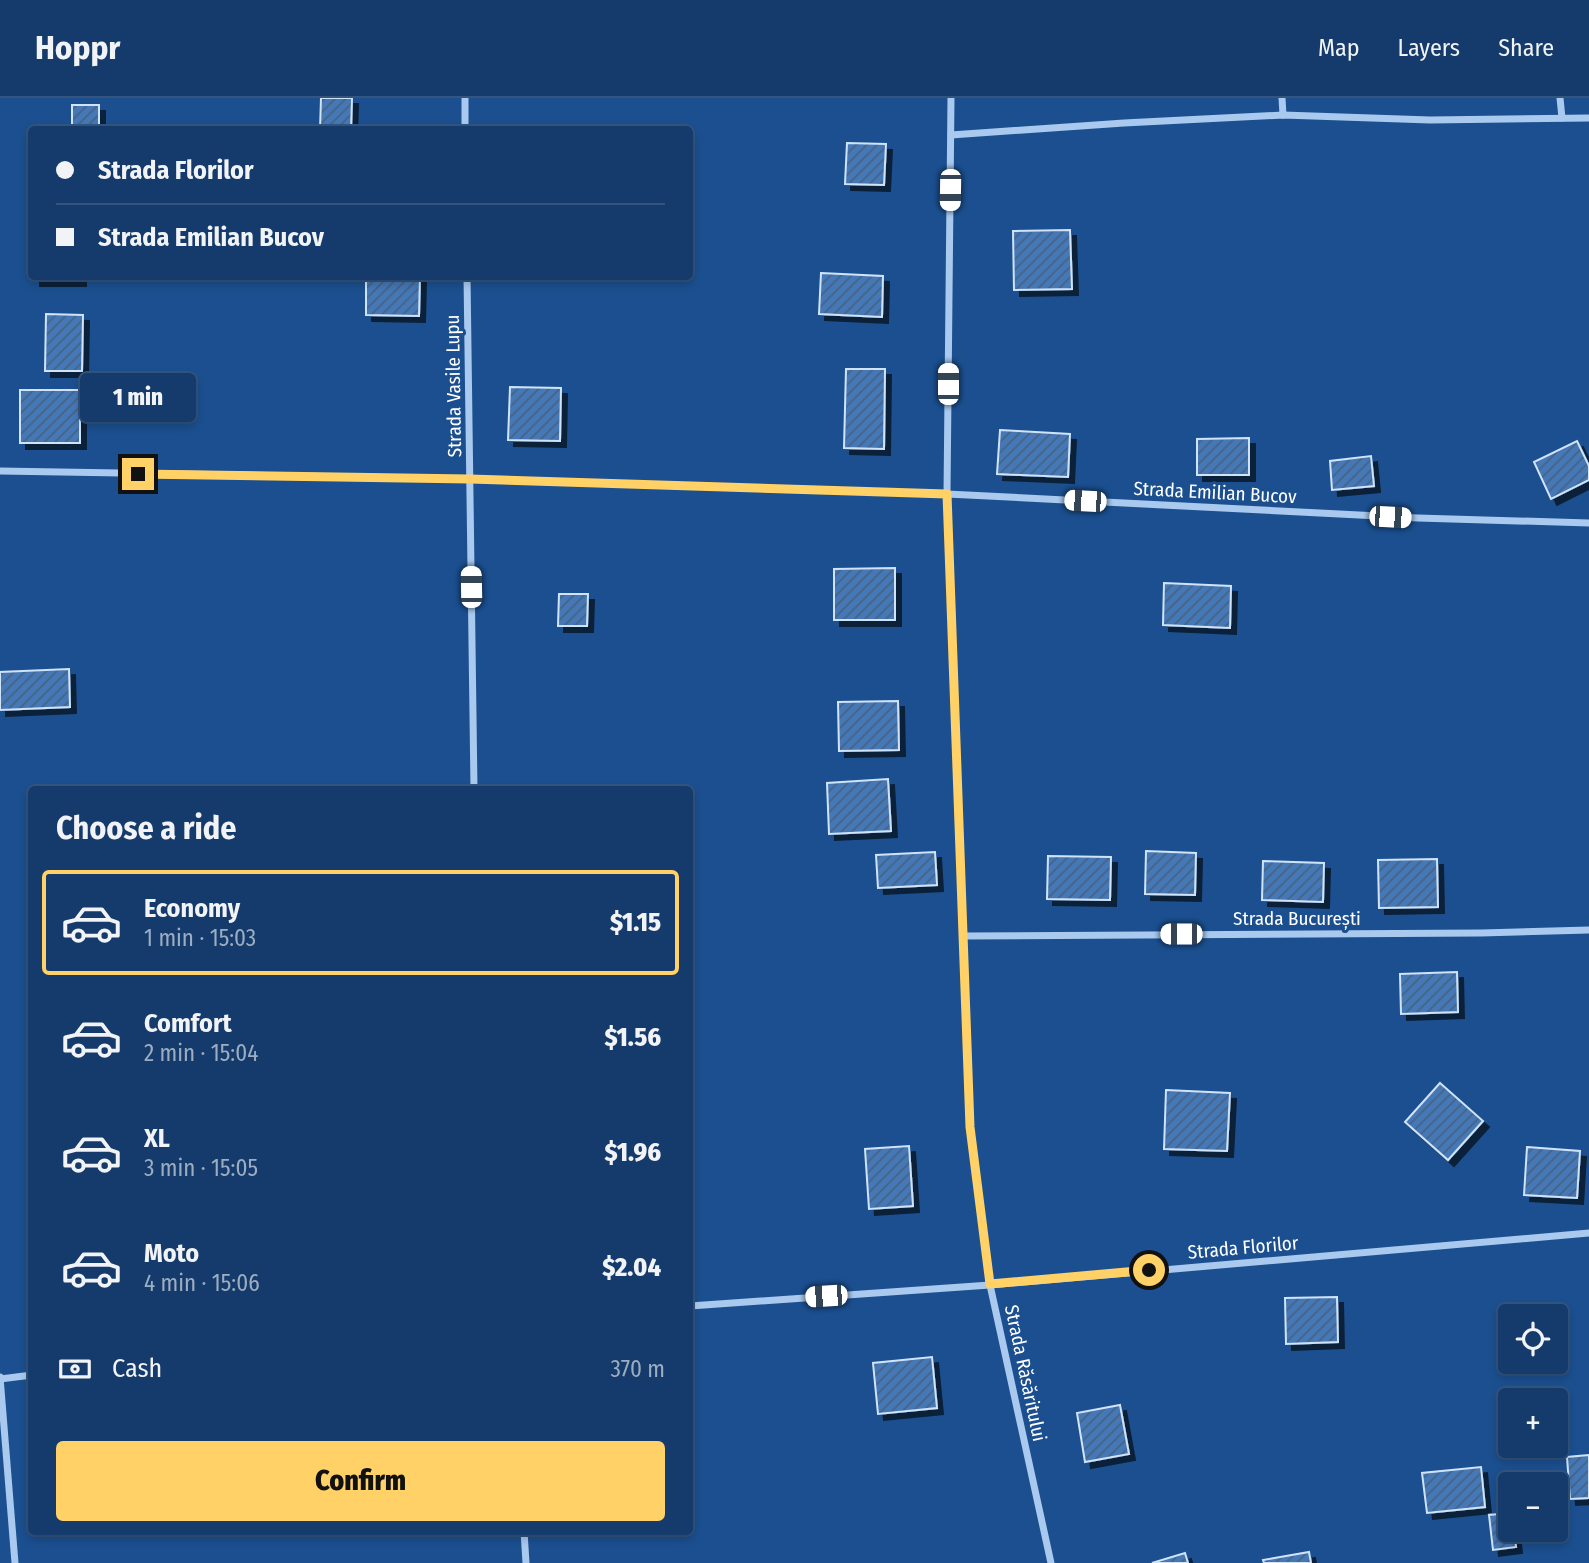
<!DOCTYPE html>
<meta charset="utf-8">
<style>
:root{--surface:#143b6b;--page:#214673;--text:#f1f3f6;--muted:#9dadc1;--line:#33557e;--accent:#ffd166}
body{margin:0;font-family:"Fira Sans Condensed",sans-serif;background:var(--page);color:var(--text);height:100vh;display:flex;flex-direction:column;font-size:26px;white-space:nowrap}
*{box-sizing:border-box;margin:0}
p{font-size:23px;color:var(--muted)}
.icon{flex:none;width:38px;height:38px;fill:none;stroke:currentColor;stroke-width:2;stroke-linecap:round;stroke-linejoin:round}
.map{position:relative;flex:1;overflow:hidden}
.details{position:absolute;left:28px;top:688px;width:665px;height:749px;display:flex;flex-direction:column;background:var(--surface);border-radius:7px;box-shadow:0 4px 10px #0003,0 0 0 2px var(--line)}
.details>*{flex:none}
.banner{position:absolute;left:28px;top:28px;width:665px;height:154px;border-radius:7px;box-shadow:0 4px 10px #0003,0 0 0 2px var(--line);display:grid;align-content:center;height:154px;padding:0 28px;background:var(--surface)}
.tools{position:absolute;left:1498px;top:1206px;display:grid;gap:14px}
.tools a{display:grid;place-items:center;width:70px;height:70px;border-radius:7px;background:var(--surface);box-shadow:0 4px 10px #0003,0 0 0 2px var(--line);font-size:35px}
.end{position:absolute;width:32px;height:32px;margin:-16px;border:9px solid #ffd166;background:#111;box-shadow:0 0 0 4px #111}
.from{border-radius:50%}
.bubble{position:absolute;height:49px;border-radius:7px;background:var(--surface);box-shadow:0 4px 10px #0003,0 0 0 2px var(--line);font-size:23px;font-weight:800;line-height:49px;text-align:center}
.car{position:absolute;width:21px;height:42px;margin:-21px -10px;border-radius:9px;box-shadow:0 0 5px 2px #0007;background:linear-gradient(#fff 24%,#345 0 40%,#fff 0 76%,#345 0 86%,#fff 0)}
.banner b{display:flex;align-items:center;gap:24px;height:66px;font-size:26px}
.banner b+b{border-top:2px solid var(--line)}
.banner i{width:18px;height:18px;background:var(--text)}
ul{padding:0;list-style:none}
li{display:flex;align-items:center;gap:21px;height:105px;margin:0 14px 10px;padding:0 14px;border:4px solid transparent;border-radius:7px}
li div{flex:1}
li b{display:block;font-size:26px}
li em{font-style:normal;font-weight:800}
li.current{border-color:var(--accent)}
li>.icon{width:63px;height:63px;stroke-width:1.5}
h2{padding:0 28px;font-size:32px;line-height:84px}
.pay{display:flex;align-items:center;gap:18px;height:77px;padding:0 28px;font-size:26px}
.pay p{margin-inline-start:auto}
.action{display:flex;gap:14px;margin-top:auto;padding:14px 28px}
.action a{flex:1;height:80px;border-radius:7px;background:var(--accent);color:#111;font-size:28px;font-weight:800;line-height:80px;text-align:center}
header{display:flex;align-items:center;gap:42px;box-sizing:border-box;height:98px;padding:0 35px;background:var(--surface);border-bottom:2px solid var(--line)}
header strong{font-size:33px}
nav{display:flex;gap:38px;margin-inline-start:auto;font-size:24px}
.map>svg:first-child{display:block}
.building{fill:url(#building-hatch);stroke:#cfe3fa;stroke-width:2;filter:url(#shadow)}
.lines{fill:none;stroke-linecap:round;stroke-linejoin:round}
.minor{stroke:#a9c9ee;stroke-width:7}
.route{stroke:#ffd166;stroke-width:9}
.labels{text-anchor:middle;stroke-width:6;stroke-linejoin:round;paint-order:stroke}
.street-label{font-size:19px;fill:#fff;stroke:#1b4f8f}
</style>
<header>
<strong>Hoppr</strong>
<nav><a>Map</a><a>Layers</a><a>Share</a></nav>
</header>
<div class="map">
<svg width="1589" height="1465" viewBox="0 0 1589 1465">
<defs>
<pattern id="building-hatch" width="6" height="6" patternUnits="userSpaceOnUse" patternTransform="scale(1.75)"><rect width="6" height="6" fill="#4478b7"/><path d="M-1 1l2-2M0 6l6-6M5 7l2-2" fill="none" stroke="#486282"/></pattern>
<filter id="shadow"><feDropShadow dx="6" dy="6" stdDeviation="0" flood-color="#0009"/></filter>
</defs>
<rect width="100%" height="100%" fill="#1b4f8f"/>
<g class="building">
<path d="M321,0H352L351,32H320Z"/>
<rect x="72" y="7" width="27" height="25"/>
<path d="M847,45L886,46L884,87L845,86Z"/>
<path d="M1070,132L1072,191L1014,192L1013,133Z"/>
<path d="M821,175L883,178L882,219L819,216Z"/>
<rect x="34" y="178" width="46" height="4"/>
<path d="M366,178H420L419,218L366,217Z"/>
<path d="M46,216L83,217L82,273H45Z"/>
<path d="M846,271H885L884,351L844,350Z"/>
<path d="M510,289L561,290L560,343L508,342Z"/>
<rect x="20" y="292" width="60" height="53"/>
<path d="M1000,332L1070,336L1068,379L997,376Z"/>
<path d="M1249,340V377H1197V341Z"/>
<path d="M1577,343L1589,368V382L1551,401L1534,364Z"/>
<path d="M1371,358L1374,388L1332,392L1330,363Z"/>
<path d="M895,470V522H834V471Z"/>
<path d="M1164,485L1231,488L1230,530L1163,527Z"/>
<path d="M559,496H588L587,528H558Z"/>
<path d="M69,571L70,609L0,612V574Z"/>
<path d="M898,603L899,652L839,653L838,604Z"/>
<path d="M888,681L891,733L829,736L827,685Z"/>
<path d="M32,739V791H28L27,740Z"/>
<path d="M1146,753L1196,755L1195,797L1145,796Z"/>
<path d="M935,754L937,787L878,790L876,757Z"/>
<path d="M1048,758L1111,759L1110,802L1047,801Z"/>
<path d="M1437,761L1438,809L1379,810L1378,762Z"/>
<path d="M1263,763L1324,765L1323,804L1262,802Z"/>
<path d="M1457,874L1458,914L1401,916L1400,876Z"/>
<path d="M1440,985L1483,1023L1448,1062L1405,1024Z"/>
<path d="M1166,992L1230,995L1227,1053L1164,1051Z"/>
<path d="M909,1048L913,1108L869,1111L865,1051Z"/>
<path d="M1527,1049L1580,1053L1577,1100L1524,1097Z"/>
<path d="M1337,1199L1338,1244L1286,1246L1285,1200Z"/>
<path d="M932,1259L937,1310L878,1316L873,1265Z"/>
<path d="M1120,1307L1129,1356L1085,1364L1077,1315Z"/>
<path d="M1589,1357V1400L1570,1401L1567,1359Z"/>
<path d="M1481,1369L1485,1409L1427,1415L1422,1375Z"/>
<path d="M1510,1415V1432H1514L1516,1449L1493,1452L1489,1417Z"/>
<path d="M1309,1454L1311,1465H1264L1263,1462Z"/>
<path d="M1185,1455L1188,1465H1152Z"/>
</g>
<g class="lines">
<g class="minor">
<path d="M465,0V32"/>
<path d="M951,0L947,396L970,1029L990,1187L1051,1465"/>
<path d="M1282,0L1283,17"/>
<path d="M1560,0L1562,20"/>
<path d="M951,37L1124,25L1283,17L1430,22L1589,20"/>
<path d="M467,178L474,691"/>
<path d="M0,373L470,381L947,396L1418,420L1589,425"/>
<path d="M963,838L1481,835L1589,832"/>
<path d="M690,1208L990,1187L1589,1135"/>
<path d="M0,1279L15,1465"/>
<path d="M0,1281L32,1277"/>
<path d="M524,1433L526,1465"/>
</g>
</g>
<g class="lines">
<path class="route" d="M138,376L470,381L947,396L970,1029L990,1186L1149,1172"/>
</g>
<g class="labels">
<g class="street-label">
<text transform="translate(453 288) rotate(-91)" y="7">Strada Vasile Lupu</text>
<text transform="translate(1215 394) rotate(3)" y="7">Strada Emilian Bucov</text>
<text x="1297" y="827">Strada București</text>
<text transform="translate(1243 1149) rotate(-5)" y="7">Strada Florilor</text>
<text transform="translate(1026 1275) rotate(78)" y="7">Strada Răsăritului</text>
</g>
</g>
</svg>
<div class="tools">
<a><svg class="icon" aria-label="locate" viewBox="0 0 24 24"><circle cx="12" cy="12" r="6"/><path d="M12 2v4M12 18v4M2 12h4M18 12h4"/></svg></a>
<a>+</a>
<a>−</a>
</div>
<i class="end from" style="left:1149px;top:1172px"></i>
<i class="end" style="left:138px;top:376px"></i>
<div class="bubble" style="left:80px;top:275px;width:116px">1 min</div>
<i class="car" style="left:950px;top:92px;rotate:181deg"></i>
<i class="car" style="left:948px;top:286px;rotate:0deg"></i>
<i class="car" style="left:1085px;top:403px;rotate:273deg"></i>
<i class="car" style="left:1390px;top:419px;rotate:93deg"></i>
<i class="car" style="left:471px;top:489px;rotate:359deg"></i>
<i class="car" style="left:1181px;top:836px;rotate:270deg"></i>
<i class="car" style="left:826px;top:1198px;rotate:266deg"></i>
<div class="banner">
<b><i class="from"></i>Strada Florilor</b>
<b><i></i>Strada Emilian Bucov</b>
</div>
<section class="details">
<h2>Choose a ride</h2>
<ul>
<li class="current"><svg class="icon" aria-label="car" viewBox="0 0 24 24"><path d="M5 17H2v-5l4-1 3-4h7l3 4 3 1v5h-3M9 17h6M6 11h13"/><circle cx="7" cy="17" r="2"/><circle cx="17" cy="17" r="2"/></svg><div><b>Economy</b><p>1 min · 15:03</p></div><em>$1.15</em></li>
<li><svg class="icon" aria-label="car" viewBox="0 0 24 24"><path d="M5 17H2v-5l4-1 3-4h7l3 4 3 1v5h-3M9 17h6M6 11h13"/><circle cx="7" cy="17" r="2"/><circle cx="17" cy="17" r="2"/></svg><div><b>Comfort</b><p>2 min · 15:04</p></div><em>$1.56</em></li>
<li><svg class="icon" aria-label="car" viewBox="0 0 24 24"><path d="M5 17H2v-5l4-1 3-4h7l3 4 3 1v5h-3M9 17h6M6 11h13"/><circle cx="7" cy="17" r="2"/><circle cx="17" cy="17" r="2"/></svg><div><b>XL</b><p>3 min · 15:05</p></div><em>$1.96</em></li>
<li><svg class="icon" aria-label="car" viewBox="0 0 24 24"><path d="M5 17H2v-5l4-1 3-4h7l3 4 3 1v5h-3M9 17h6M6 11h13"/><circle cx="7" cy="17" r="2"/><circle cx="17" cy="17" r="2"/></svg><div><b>Moto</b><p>4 min · 15:06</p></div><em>$2.04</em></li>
</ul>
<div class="pay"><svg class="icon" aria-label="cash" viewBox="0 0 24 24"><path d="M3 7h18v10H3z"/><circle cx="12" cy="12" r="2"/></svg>Cash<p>370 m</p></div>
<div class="action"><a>Confirm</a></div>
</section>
</div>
